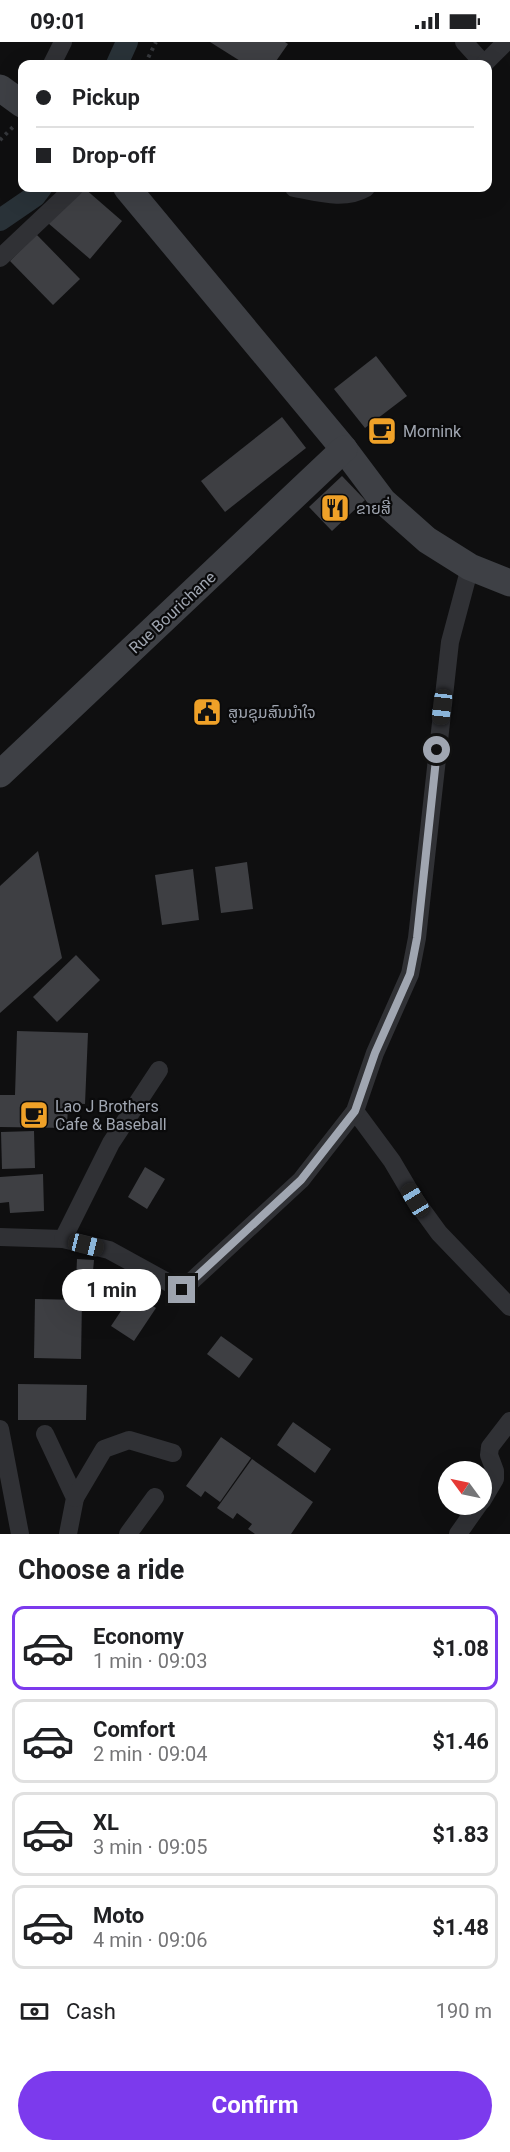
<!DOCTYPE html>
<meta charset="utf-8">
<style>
:root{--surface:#fff;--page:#f2f2f2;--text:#202124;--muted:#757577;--line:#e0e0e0;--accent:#7c3aed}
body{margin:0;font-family:Roboto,"Noto Sans Lao",sans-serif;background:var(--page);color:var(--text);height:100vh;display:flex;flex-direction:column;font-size:22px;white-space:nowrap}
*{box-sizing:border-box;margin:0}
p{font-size:20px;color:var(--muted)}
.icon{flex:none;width:33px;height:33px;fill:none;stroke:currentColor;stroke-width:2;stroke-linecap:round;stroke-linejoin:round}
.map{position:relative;height:1492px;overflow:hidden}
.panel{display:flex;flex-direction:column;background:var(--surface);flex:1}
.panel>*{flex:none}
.top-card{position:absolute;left:18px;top:18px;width:474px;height:132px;border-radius:12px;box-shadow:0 6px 24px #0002;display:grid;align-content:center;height:132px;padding:0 18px;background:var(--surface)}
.needle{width:39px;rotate:303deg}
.fabs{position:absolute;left:438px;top:1419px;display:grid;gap:12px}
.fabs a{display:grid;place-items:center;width:54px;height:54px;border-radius:50%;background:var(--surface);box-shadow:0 6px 24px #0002;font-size:30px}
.end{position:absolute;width:27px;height:27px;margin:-14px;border:8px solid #a0a6b1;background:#111;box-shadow:0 0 0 3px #111}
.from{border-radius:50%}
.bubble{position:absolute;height:42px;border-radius:21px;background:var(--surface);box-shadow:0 6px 24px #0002;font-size:20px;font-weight:700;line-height:42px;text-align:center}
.car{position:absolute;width:18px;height:36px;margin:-18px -9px;border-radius:8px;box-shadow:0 0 4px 2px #0007;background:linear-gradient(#222 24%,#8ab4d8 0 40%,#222 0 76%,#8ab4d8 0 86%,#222 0)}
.top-card b{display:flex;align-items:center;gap:21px;height:57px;font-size:22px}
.top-card b+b{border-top:2px solid var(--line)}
.top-card i{width:15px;height:15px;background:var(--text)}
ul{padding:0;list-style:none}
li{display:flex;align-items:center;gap:18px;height:84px;margin:0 12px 9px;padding:0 6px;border:3px solid var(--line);border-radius:12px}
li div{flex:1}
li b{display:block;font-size:22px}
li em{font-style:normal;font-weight:700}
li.selected{border-color:var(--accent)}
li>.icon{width:54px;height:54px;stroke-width:1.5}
h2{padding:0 18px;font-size:27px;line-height:72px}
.pay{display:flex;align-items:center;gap:15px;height:66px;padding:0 18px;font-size:22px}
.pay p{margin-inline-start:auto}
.cta{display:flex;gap:12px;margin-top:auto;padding:12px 18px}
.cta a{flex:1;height:69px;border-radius:36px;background:var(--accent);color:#fff;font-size:24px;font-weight:700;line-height:69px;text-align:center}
.status{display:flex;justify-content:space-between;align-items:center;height:42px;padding:0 30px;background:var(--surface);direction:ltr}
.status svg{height:16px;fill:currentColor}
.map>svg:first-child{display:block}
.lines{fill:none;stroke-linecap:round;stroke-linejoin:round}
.canal{stroke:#293238;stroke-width:22}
.building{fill:#3e3f43}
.path{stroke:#36383c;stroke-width:4;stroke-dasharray:3 4.5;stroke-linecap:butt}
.street{stroke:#303135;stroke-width:18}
.secondary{stroke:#3e4045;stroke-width:27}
.route{stroke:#a0a6b1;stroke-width:8}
.labels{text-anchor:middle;stroke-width:4.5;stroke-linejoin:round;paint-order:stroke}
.poi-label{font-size:16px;fill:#a0a6b1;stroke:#0a0a0b;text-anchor:start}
.street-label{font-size:16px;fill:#a0a6b1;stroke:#0a0a0b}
</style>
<div class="status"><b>09:01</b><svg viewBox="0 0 49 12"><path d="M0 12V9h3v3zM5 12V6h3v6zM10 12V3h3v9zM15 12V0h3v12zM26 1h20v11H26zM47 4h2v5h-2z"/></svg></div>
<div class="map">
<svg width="510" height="1492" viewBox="0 0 510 1492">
<rect width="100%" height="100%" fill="#0f0f10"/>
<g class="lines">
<g class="canal">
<path d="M117,22L127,0"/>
<path d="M0,178L35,154L41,146"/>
</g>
</g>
<g class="building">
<path d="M210,0H285L288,2L274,22H245Z"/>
<path d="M79,146H84L122,179L90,217L48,181Z"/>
<path d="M36,192L80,237L53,263L10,219Z"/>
<path d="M376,314L407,354L365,386L334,347Z"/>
<path d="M282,375L306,406L225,470L201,439Z"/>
<path d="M342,434L365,458L332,489L309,465Z"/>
<path d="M38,809L62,916L0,971V844Z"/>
<path d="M247,820L253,867L221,871L215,825Z"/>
<path d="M193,827L199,878L162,883L155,833Z"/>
<path d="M76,913L100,938L57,980L33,955Z"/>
<path d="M17,989L88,991L85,1062L68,1061L67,1086L0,1085V1053H15Z"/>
<path d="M34,1089L35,1126L2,1127L1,1090Z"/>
<path d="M145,1125L165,1137L147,1167L128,1155Z"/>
<path d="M43,1132L44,1169L10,1171L9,1160L0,1161V1135Z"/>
<path d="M77,1217L94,1218L92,1240L76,1239Z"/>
<path d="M133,1251L156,1266L134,1299L111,1284Z"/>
<path d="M35,1257L82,1258L81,1317L34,1316Z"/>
<path d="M221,1294L253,1317L239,1336L207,1312Z"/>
<path d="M18,1342L87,1343L86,1378H18Z"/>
<path d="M293,1380L331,1407L315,1431L277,1403Z"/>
<path d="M221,1395L251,1416L220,1460L205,1449L201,1455L186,1444Z"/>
<path d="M252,1417L313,1460L291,1492H255L248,1487L252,1482L237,1471L233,1477L217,1466Z"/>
</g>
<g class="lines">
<g class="path">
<path d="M145,22L156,0"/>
<path d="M0,98L14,84"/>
</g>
<g class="street">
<path d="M464,0L484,22"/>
<path d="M52,22L63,0"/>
<path d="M484,22L506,0"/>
<path d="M294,146C317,150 344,159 366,146"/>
<path d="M0,216L74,146"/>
<path d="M355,1069L392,1119L415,1158L439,1191L510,1265"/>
<path d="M0,1195L63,1197L109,1208L182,1248L301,1138L355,1069L375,1011L410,932L417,896L450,600L470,525"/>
<path d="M63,1197L111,1101L159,1028"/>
<path d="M0,1387L20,1492"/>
<path d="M45,1392L75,1456L68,1492"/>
<path d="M75,1456L104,1407L129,1398L173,1411"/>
<path d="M482,1459L495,1437V1429L489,1413L490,1405L510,1379"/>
<path d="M128,1492L155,1455"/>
<path d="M458,1492L479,1462"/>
</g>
<g class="secondary">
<path d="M0,46L22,62"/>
<path d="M127,146L344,407L383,459L427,498L470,525L510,541"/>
<path d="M0,732L344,407"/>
</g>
</g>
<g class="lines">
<path class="route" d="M182,1248L301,1138L355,1069L375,1011L410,932L417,896L437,708"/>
</g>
<defs>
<g id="cafe-square" transform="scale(1.5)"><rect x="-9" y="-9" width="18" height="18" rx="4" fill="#efa128" stroke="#0a0a0b"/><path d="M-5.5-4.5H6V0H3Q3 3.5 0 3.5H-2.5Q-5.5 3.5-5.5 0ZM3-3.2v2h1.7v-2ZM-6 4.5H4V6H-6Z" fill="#111"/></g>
<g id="restaurant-square" transform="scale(1.5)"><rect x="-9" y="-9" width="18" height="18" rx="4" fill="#efa128" stroke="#0a0a0b"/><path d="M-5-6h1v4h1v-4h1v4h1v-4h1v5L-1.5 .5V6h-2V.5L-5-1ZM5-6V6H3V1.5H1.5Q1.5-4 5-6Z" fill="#111"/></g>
<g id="civic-square" transform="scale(1.5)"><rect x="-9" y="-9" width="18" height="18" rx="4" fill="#efa128" stroke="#0a0a0b"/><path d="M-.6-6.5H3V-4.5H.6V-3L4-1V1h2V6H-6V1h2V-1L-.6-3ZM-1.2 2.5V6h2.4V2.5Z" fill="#111"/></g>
</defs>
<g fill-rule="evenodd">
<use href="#cafe-square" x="382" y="389"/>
<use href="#restaurant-square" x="335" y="466"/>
<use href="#civic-square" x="207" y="670"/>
<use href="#cafe-square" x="34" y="1073"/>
</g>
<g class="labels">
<g class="poi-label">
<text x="403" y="395">Mornink</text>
<text x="356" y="472">ຂາຍສີ່</text>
<text x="228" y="676">ສູນຊຸມສົນນຳໃຈ</text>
<text x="55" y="1070">Lao J Brothers<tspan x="55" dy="18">Cafe &amp; Baseball</tspan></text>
</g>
<g class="street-label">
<text transform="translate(172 570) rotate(-43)" y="6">Rue Bourichane</text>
</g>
</g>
</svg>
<div class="fabs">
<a><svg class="needle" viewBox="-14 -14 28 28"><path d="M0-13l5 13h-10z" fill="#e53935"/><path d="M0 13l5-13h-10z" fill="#757577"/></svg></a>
</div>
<i class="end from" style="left:437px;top:708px"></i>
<i class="end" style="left:182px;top:1248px"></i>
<div class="bubble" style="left:62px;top:1227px;width:99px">1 min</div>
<i class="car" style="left:442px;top:665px;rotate:187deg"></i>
<i class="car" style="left:415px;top:1158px;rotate:329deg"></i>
<i class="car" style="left:86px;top:1203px;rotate:104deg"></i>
<div class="top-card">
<b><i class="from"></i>Pickup</b>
<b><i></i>Drop-off</b>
</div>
</div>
<section class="panel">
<h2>Choose a ride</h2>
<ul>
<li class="selected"><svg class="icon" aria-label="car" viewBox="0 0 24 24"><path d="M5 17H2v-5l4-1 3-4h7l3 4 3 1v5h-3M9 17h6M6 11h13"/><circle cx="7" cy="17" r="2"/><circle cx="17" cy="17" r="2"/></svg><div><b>Economy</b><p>1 min · 09:03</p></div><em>$1.08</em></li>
<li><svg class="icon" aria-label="car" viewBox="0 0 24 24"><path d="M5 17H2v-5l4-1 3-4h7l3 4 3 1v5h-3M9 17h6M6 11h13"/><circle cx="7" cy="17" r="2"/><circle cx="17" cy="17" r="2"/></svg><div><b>Comfort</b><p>2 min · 09:04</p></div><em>$1.46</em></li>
<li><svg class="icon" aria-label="car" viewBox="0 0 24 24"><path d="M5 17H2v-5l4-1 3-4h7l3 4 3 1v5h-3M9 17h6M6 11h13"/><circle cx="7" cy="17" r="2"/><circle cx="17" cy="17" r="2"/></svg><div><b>XL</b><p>3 min · 09:05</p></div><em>$1.83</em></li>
<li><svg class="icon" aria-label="car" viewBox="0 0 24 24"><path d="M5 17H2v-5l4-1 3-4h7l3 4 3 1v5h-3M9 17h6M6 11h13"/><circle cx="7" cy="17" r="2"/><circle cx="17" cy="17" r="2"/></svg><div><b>Moto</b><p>4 min · 09:06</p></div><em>$1.48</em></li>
</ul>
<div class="pay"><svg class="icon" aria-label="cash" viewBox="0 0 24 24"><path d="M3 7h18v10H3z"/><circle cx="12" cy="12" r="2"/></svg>Cash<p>190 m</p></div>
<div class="cta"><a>Confirm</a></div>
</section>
